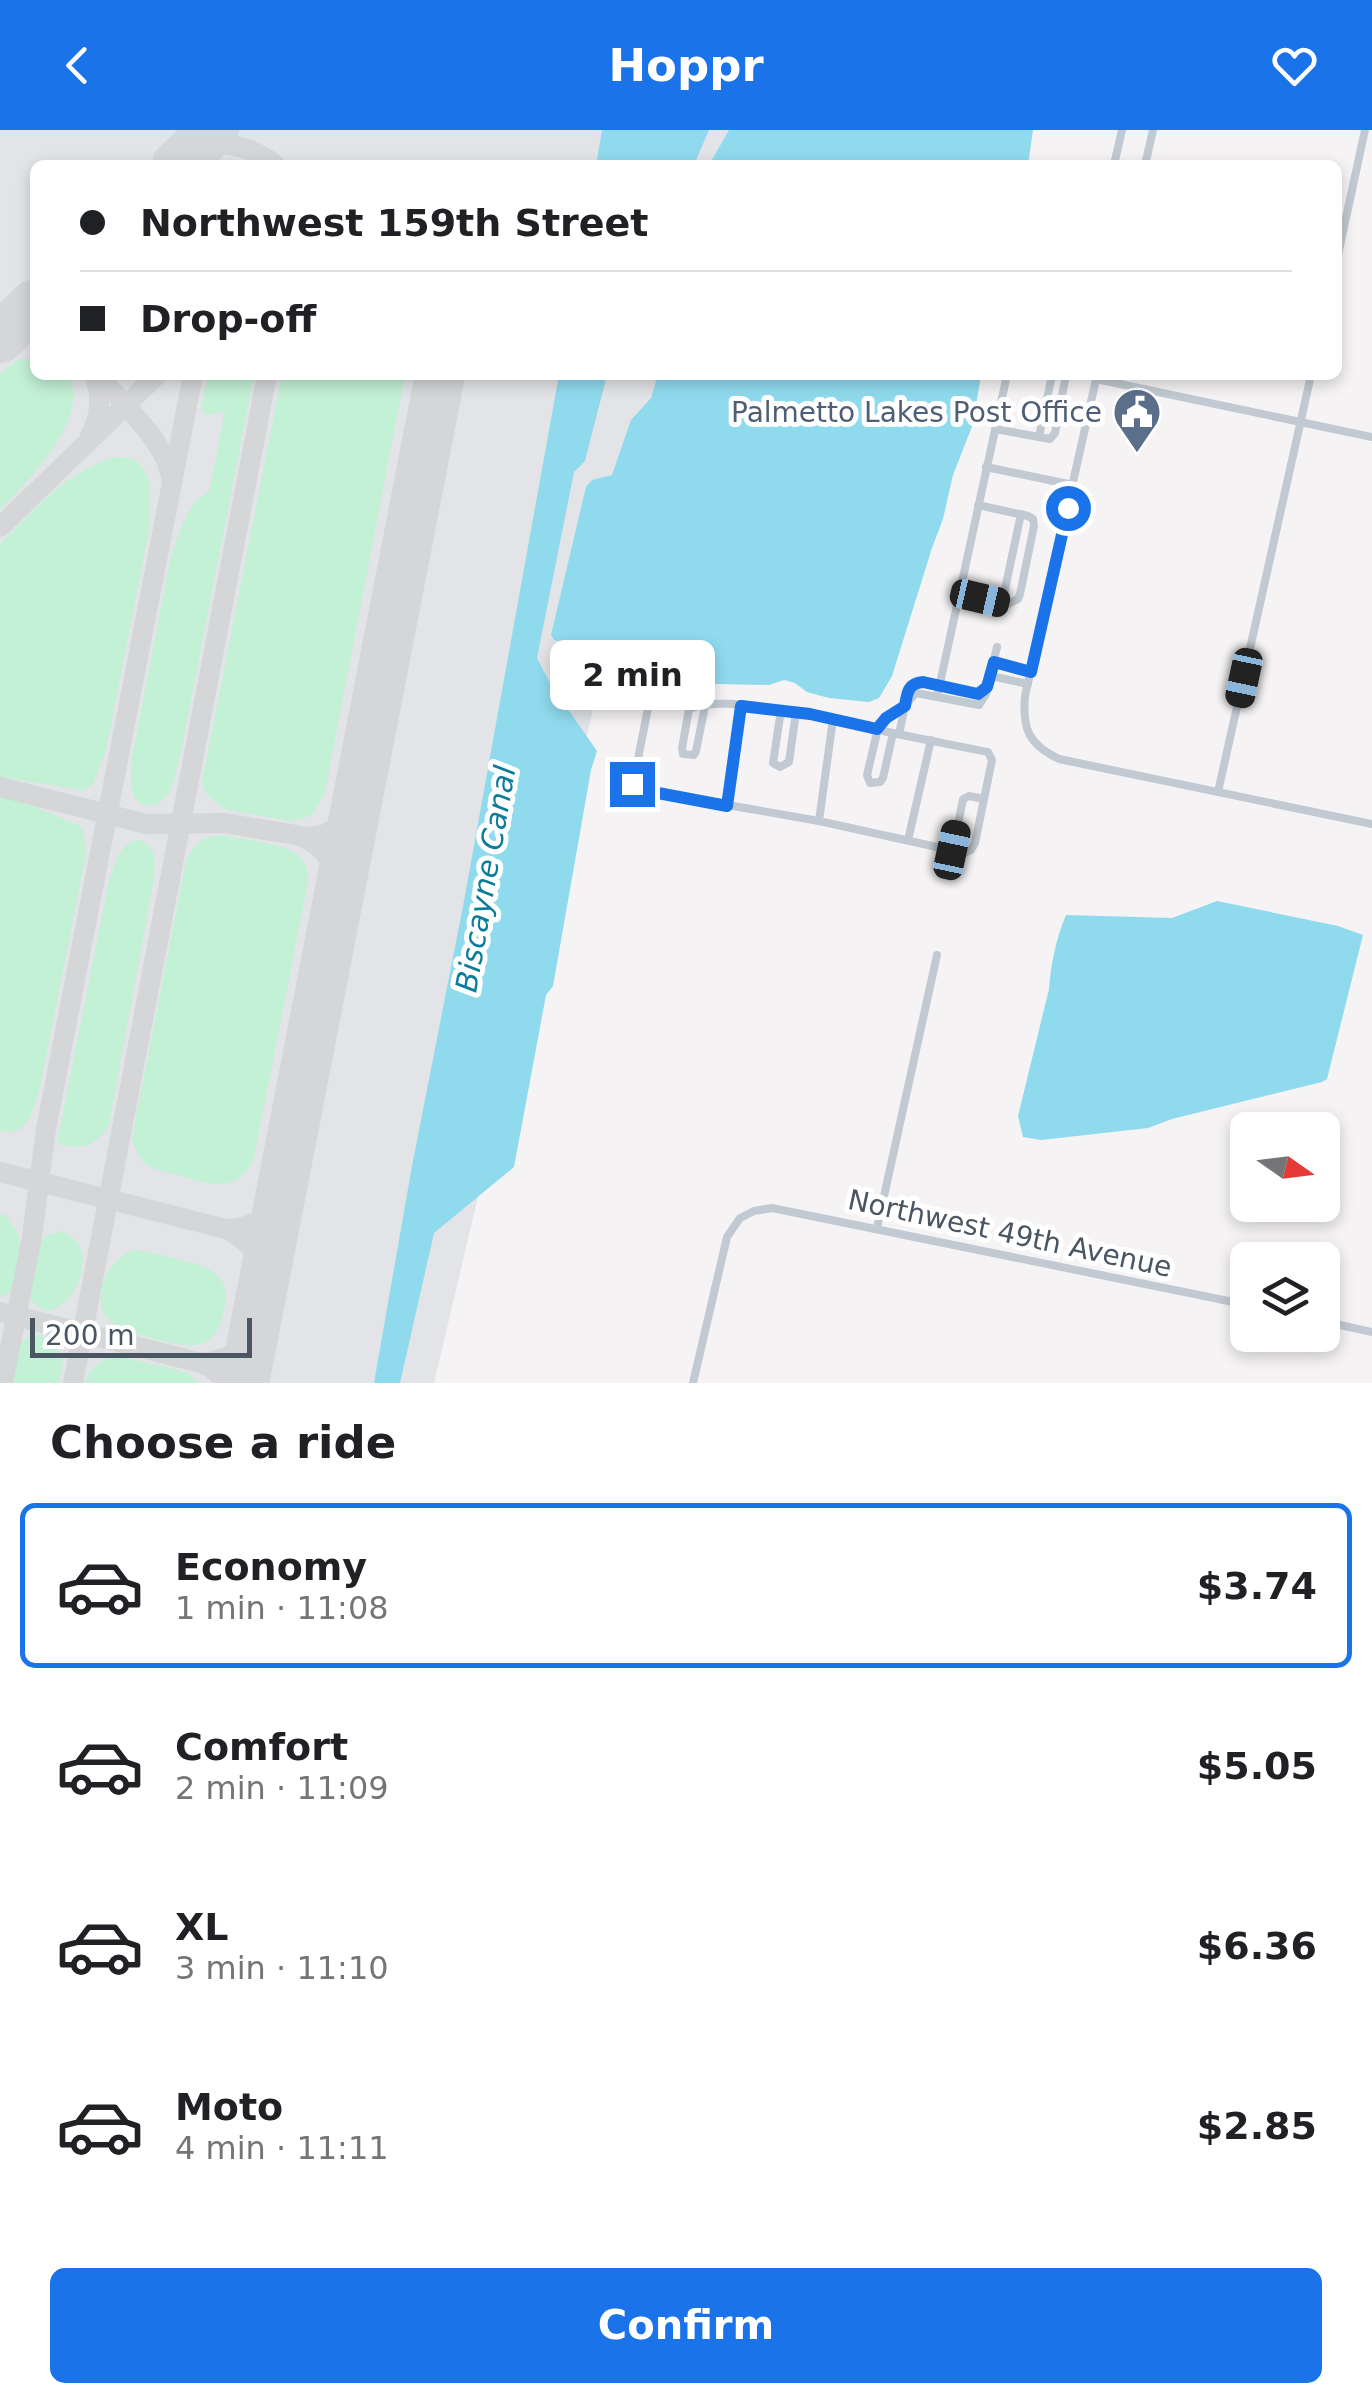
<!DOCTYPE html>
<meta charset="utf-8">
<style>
:root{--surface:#fff;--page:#f2f2f2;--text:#202124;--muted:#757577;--line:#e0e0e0;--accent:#1a73e8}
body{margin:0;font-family:"DejaVu Sans",sans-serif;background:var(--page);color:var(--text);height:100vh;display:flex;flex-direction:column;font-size:38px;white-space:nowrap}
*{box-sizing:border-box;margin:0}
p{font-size:32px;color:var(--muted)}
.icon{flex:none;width:55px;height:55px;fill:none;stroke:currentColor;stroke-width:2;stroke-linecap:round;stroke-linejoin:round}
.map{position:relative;height:1253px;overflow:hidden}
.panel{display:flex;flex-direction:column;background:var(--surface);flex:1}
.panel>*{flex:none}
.guide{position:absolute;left:30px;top:30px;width:1312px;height:220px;border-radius:15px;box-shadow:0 5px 15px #0003;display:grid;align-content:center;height:220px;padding:0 50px;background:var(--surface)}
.needle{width:65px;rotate:104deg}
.buttons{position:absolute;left:1230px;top:982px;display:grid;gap:20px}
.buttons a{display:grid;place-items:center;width:110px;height:110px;border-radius:15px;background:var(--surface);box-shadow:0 5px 15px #0003;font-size:50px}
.scale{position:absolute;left:30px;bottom:25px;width:222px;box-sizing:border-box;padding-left:10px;border:5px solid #4a5661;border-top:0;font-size:28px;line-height:35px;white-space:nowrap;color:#4a5661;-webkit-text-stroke:8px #fff;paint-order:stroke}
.end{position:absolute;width:45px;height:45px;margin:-22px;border:12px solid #1a73e8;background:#fff;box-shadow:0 0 0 5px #fff}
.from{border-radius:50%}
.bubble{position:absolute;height:70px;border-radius:15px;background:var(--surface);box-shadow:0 5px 15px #0003;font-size:32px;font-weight:700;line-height:70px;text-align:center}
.car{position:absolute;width:30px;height:60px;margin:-30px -15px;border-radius:12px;box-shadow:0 0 8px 2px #0007;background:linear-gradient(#222 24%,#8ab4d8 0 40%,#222 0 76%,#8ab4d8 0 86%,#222 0)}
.guide b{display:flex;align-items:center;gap:35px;height:95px;font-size:38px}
.guide b+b{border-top:2px solid var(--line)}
.guide i{width:25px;height:25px;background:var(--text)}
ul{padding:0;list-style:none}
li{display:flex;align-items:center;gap:30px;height:165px;margin:0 20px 15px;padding:0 30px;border:5px solid transparent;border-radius:15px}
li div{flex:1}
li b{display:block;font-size:38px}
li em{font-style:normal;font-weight:700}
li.on{border-color:var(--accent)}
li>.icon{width:90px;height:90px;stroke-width:1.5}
h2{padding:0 50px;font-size:45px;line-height:120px}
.cta{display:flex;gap:20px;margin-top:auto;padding:20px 50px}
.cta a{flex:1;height:115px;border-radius:15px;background:var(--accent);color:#fff;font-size:40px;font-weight:700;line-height:115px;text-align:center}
header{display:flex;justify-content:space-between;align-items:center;height:130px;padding:0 50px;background:var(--accent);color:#fff;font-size:45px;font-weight:700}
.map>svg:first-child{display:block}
.airport{fill:#e2e4e7}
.green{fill:#c3f1d5}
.water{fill:#90daee}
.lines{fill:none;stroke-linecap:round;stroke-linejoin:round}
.taxiway{stroke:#d5d6d8;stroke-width:20}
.runway{stroke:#d5d6d8;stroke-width:50}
.minor{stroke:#c1cad2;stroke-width:8}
.route{stroke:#1a73e8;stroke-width:12}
.labels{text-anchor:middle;stroke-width:10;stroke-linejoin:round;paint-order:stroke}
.service-label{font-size:28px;fill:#4e5e75;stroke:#fff;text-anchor:end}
.street-label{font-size:28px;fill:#4a5661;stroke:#fff}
.water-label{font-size:30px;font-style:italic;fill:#0c7c9b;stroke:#fff}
</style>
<header><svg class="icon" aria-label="back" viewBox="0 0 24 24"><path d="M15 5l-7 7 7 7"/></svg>Hoppr<svg class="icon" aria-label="heart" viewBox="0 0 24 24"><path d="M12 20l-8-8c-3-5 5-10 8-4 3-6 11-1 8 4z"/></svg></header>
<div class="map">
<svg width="1372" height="1253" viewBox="0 0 1372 1253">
<rect width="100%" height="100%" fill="#f5f3f3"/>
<path class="airport" d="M0,0H730L722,35H35V245H672L434,1253H0Z"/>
<g class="green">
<path d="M35,227V245H68C92,287 28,352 0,379V244L15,231Z"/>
<path d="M210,245H254L181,622C177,636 174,658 164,669C161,672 154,675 150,675C125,677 132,642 132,628L170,430C178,408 186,372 209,362L225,281L206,285L201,280L204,262Z"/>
<path d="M282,245H405L325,662L312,685L294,691L284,690L224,679L206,664L202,652Z"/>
<path d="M116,327L129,328L138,332L145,341L149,351L150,396L106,620L93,655L82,660L0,647V414C33,381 69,339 116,327Z"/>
<path d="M0,666L28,674L78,695L83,700L86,724L40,958C33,980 28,1009 0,1000Z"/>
<path d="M218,705C238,709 288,713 301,728C307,735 308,743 308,752L254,1028C237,1065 209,1054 178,1045C168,1042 156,1041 148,1035C138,1029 135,1018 132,1008L186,731C192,716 203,707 218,705Z"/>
<path d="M139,710C157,717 156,731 154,749L109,994C99,1016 78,1022 57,1013L109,751C115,734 119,713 139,710Z"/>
<path d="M0,1084L8,1086L9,1092C29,1109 17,1134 13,1157L9,1163L0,1167Z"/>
<path d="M60,1101C114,1117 58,1213 30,1168L38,1114L48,1105Z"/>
<path d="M134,1120C147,1121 160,1125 172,1128C207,1136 234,1141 223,1185C220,1198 214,1209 201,1214C184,1220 118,1202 107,1188C90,1165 109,1128 134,1120Z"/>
<path d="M33,1204C48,1207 56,1217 63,1229L59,1253H12L20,1213Z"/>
<path d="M118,1226L186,1242L199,1253H85C90,1236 101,1229 118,1226Z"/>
</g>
<g class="water">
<path d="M602,0H709L694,35H596Z"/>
<path d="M729,0H1033L1028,35H709Z"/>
<path d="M559,245H607L585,331L574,342L537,528L551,555L597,621L591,640L553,856L546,865L514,1037L434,1103L400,1253H374L412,1036L464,771Z"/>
<path d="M658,245H981L973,294L953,345L943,389L932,418L892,546L879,568L869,572L829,568L807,562L795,553L784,550L769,555L718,554L685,550L611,525L554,510L551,505L586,357L592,350L612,345L631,290L651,268Z"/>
<path d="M1217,771L1338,796L1363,805L1327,949L1322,952L1172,989L1148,998L1041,1010L1023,1007L1018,986L1049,859C1051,833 1056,809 1066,785L1172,788Z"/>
</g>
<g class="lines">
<g class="taxiway">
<path d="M202,11C229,15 254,16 275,35"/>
<path d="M8,199L35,204"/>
<path d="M98,245C121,272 167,313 171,348"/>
<path d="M90,306C101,285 102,267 94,245"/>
<path d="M0,397L157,245"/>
<path d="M0,657L146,694L224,693L308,707L323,705L338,697L356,677"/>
<path d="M302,707C325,716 334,734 340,756"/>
<path d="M0,1042L226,1099C249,1110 258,1124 265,1147"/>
<path d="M226,1099C251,1099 266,1088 280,1068"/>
<path d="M0,1182L201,1233L211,1238L229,1253"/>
<path d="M201,1233C226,1231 240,1222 255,1201"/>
<path d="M3,1253L32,1107L46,999L193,245"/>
<path d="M73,1253L267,245"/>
</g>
<g class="runway">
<path d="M177,35L214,0"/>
<path d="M0,208L35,174"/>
<path d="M244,1253L440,245"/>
</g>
<g class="minor">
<path d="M1114,35L1122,0"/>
<path d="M1145,35L1153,0"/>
<path d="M1338,125L1365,0"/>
<path d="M1097,245L1025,566C1022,599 1029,615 1059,629L1372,694"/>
<path d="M1096,249L1372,307"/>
<path d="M995,299L1050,309L1055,303L1066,245"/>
<path d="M1039,307L1052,245"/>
<path d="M986,337L1073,355"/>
<path d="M959,463L1008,474L1018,469L1020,464L1034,396L1033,389L1028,386L978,375"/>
<path d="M1002,473L1021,384"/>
<path d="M994,532L1031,541"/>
<path d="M991,546L1028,554"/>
<path d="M937,567L1007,245"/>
<path d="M649,573L633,654L636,659L819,691L964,723L971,720L975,713L992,630L988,622C954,615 921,609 888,602C841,591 732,562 689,579L682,618L683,624L694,625L696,621L705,576"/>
<path d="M781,580L773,633L780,637L789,632L796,582"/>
<path d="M893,603L883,648L880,652L870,653L867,645L879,594L905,576L916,563L979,575L986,564L997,517"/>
<path d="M899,604L909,557L915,553L923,552L978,563L987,557"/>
<path d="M1218,662L1311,245"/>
<path d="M727,676L741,575"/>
<path d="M819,691L833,589"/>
<path d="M908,710L931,610"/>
<path d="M953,720L963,669L969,666L984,669"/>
<path d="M877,1098L937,825"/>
<path d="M1322,1191L1372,1202"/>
<path d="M693,1253L727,1107L740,1088L754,1081L772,1078L1248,1175"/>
</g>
</g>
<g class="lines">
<path class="route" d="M632,654L636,659L642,660L727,676L741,576L810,584L877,599L886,588L905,576C907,563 908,553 923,552L978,564L987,557L994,532L1031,542L1068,378"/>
</g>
<defs>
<g id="civic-pin" transform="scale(2.5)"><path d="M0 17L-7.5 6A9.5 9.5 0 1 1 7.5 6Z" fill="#5c6f8a" stroke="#fff"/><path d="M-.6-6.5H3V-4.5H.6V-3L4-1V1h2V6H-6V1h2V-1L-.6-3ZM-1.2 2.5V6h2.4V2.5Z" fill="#fff"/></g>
</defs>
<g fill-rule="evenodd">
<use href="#civic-pin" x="1137" y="282"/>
</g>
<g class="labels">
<g class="service-label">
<text x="1102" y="292">Palmetto Lakes Post Office</text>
</g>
<g class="street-label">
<text transform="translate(1010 1103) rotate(12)" y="10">Northwest 49th Avenue</text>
</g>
<g class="water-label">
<text transform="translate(486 749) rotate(-80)" y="10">Biscayne Canal</text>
</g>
</g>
</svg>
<div class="buttons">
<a><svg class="needle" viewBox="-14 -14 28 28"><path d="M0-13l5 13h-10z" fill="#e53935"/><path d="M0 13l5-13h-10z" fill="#757577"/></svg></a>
<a><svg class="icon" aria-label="layers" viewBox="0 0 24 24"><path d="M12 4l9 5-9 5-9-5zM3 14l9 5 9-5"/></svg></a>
</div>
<div class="scale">200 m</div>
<i class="end from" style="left:1068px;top:378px"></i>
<i class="end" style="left:632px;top:654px"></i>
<div class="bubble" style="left:550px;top:510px;width:165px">2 min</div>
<i class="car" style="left:980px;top:468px;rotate:103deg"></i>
<i class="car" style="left:1244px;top:548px;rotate:192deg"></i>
<i class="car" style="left:952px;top:720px;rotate:12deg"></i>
<div class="guide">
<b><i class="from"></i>Northwest 159th Street</b>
<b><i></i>Drop-off</b>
</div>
</div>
<section class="panel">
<h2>Choose a ride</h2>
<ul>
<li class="on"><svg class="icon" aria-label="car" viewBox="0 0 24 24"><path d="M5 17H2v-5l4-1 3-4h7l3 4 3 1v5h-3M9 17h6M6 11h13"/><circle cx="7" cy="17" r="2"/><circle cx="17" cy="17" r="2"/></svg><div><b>Economy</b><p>1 min · 11:08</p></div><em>$3.74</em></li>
<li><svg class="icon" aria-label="car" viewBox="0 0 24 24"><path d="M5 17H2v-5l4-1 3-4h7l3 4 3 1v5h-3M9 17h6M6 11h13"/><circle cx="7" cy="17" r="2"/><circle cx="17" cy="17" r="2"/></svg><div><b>Comfort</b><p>2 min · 11:09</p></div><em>$5.05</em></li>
<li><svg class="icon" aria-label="car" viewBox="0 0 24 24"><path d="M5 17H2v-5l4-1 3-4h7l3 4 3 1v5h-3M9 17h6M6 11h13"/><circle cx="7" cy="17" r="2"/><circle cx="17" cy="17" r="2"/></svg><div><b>XL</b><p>3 min · 11:10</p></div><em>$6.36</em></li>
<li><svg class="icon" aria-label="car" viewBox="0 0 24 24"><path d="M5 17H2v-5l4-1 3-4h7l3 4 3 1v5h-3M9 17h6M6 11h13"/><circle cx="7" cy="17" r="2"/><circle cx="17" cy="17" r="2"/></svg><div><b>Moto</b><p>4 min · 11:11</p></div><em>$2.85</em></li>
</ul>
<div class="cta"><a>Confirm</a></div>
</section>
